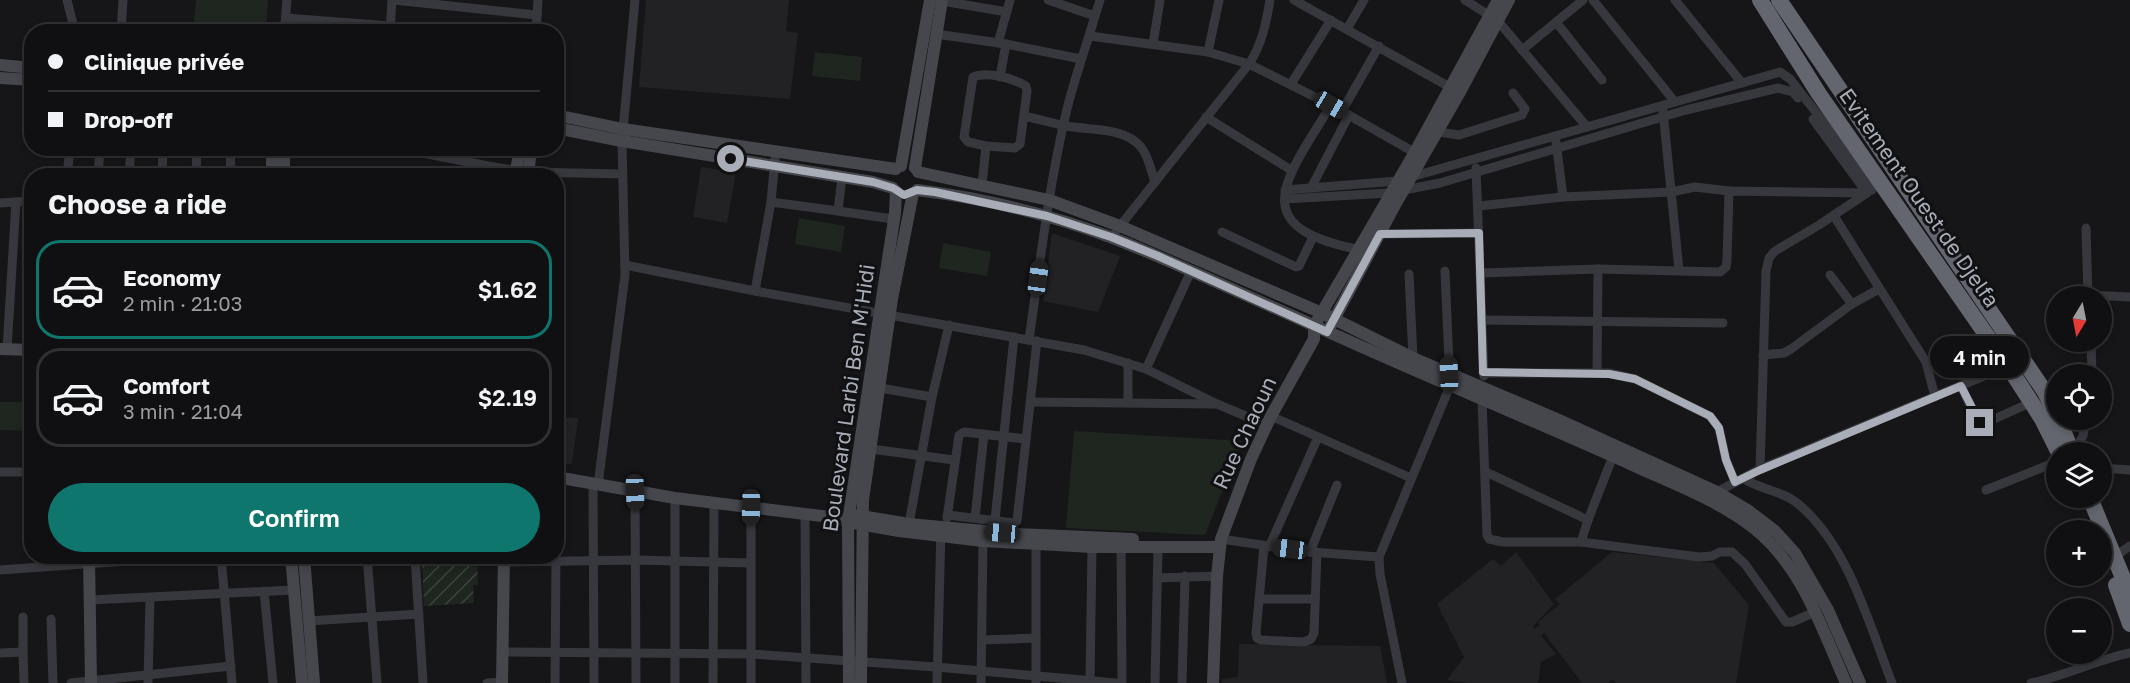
<!DOCTYPE html>
<meta charset="utf-8">
<style>
:root{--surface:#101012;--page:#1e1e20;--text:#f1f3f6;--muted:#9c9d9f;--line:#303032;--accent:#0f766e}
body{margin:0;font-family:"Golos Text",sans-serif;background:var(--page);color:var(--text);height:100vh;display:flex;flex-direction:column;font-size:22px;white-space:nowrap}
*{box-sizing:border-box;margin:0}
p{font-size:20px;color:var(--muted)}
.icon{flex:none;width:33px;height:33px;fill:none;stroke:currentColor;stroke-width:2;stroke-linecap:round;stroke-linejoin:round}
.map{position:relative;flex:1;overflow:hidden}
.panel{position:absolute;left:24px;top:168px;width:540px;height:396px;display:flex;flex-direction:column;background:var(--surface);border-radius:24px;box-shadow:0 3px 9px #0003,0 0 0 2px var(--line)}
.panel>*{flex:none}
.banner{position:absolute;left:24px;top:24px;width:540px;height:132px;border-radius:24px;box-shadow:0 3px 9px #0003,0 0 0 2px var(--line);display:grid;align-content:center;height:132px;padding:0 24px;background:var(--surface)}
.needle{width:39px;rotate:190deg}
.buttons{position:absolute;left:2046px;top:286px;display:grid;gap:12px}
.buttons a{display:grid;place-items:center;width:66px;height:66px;border-radius:50%;background:var(--surface);box-shadow:0 3px 9px #0003,0 0 0 2px var(--line);font-size:30px}
.end{position:absolute;width:27px;height:27px;margin:-14px;border:8px solid #a8adb8;background:#111;box-shadow:0 0 0 3px #111}
.from{border-radius:50%}
.bubble{position:absolute;height:42px;border-radius:21px;background:var(--surface);box-shadow:0 3px 9px #0003,0 0 0 2px var(--line);font-size:20px;font-weight:600;line-height:42px;text-align:center}
.car{position:absolute;width:18px;height:36px;margin:-18px -9px;border-radius:8px;box-shadow:0 0 4px 2px #0007;background:linear-gradient(#222 24%,#8ab4d8 0 40%,#222 0 76%,#8ab4d8 0 86%,#222 0)}
.banner b{display:flex;align-items:center;gap:21px;height:57px;font-size:22px}
.banner b+b{border-top:2px solid var(--line)}
.banner i{width:15px;height:15px;background:var(--text)}
ul{padding:0;list-style:none}
li{display:flex;align-items:center;gap:18px;height:99px;margin:0 12px 9px;padding:0 12px;border:3px solid var(--line);border-radius:24px}
li div{flex:1}
li b{display:block;font-size:22px}
li em{font-style:normal;font-weight:600}
li.active{border-color:var(--accent)}
li>.icon{width:54px;height:54px;stroke-width:1.5}
h2{padding:0 24px;font-size:27px;line-height:72px}
.primary-button{display:flex;gap:12px;margin-top:auto;padding:12px 24px}
.primary-button a{flex:1;height:69px;border-radius:36px;background:var(--accent);color:#fff;font-size:24px;font-weight:600;line-height:69px;text-align:center}
.map>svg:first-child{display:block}
.built{fill:#222225}
.park{fill:#1e261f}
.garden{fill:url(#garden-furrows)}
.lines{fill:none;stroke-linecap:round;stroke-linejoin:round}
.street{stroke:#37383d;stroke-width:9}
.secondary{stroke:#45474d;stroke-width:12}
.highway{stroke:#63666e;stroke-width:16}
.route{stroke:#a8adb8;stroke-width:8}
.labels{text-anchor:middle;stroke-width:6;stroke-linejoin:round;paint-order:stroke}
.street-label{font-size:21px;fill:#a8adb8;stroke:#111113}
</style>
<div class="map">
<svg width="2130" height="683" viewBox="0 0 2130 683">
<defs>
<pattern id="garden-furrows" width="10" height="10" patternUnits="userSpaceOnUse" patternTransform="scale(1.5)"><rect width="10" height="10" fill="#1e261f"/><path d="M-1 1l2-2M0 10L10 0M9 11l2-2" fill="none" stroke="#3c433d"/></pattern>
</defs>
<rect width="100%" height="100%" fill="#161618"/>
<g class="built">
<path d="M646,0H789L786,31L798,33L790,99L639,87Z"/>
<path d="M701,167L736,172L727,223L693,217Z"/>
<path d="M1052,233L1120,256L1098,312L1043,301Z"/>
<path d="M557,417L578,418L572,464H557Z"/>
<path d="M1516,552L1554,604L1533,626L1535,629L1540,625L1538,622L1560,604L1555,599L1612,552L1714,563L1749,605L1736,683H1616L1613,679L1608,683H1582L1544,633L1541,636L1556,654L1541,662L1538,683H1468L1447,680L1464,657L1437,604L1493,559L1501,566Z"/>
<path d="M1239,644L1380,646L1387,683H1222V679L1238,677Z"/>
</g>
<g class="park">
<path d="M196,0H268L266,31H193Z"/>
<path d="M815,52L862,57L860,81L812,76Z"/>
<path d="M799,218L845,226L841,252L795,244Z"/>
<path d="M943,243L991,252L987,276L939,268Z"/>
<path d="M0,402H31V431L0,430Z"/>
<path d="M1074,431L1242,441L1205,535L1066,528Z"/>
</g>
<path class="garden" d="M477,557L478,585H473L474,603L424,606L422,559Z"/>
<g class="lines">
<g class="street">
<path d="M67,0L75,32"/>
<path d="M394,0L537,15"/>
<path d="M1048,0L1095,16L1100,0"/>
<path d="M1294,0L1455,90"/>
<path d="M1465,0L1498,21L1587,127"/>
<path d="M1593,0L1675,102"/>
<path d="M1675,0L1742,83"/>
<path d="M942,1L1007,12"/>
<path d="M286,18L390,26"/>
<path d="M1556,22L1602,80"/>
<path d="M1347,29L1364,0"/>
<path d="M390,31L392,0"/>
<path d="M121,32L123,0"/>
<path d="M282,32L285,24L287,0"/>
<path d="M536,32L538,0"/>
<path d="M936,34L1006,44L1081,59"/>
<path d="M1090,36L1208,52L1249,64L1331,105L1419,155"/>
<path d="M998,43L1010,0"/>
<path d="M1153,44L1160,0"/>
<path d="M1522,50L1583,0"/>
<path d="M1208,52L1219,0"/>
<path d="M1000,77L1006,44"/>
<path d="M1291,84L1331,20"/>
<path d="M1331,105C1286,179 1242,228 1362,250"/>
<path d="M1342,111L1379,46"/>
<path d="M1663,111L1679,270"/>
<path d="M1024,116C1038,119 1052,123 1066,126C1088,130 1125,127 1141,147C1149,157 1151,171 1155,182"/>
<path d="M1206,117L1291,170"/>
<path d="M1813,119L1867,193"/>
<path d="M1438,132L1459,135L1522,115L1525,109L1513,93"/>
<path d="M1556,142L1563,197"/>
<path d="M397,148L499,168L528,172L622,174"/>
<path d="M1476,168L1484,376"/>
<path d="M67,176L70,148"/>
<path d="M98,176L100,148"/>
<path d="M129,176L131,148"/>
<path d="M162,176L163,148"/>
<path d="M196,176L197,148"/>
<path d="M230,176L231,148"/>
<path d="M982,185L986,146L1015,148L1020,144L1027,91L1026,86C1013,78 986,71 973,77L964,137L968,142L986,146"/>
<path d="M1311,188L1349,115"/>
<path d="M1285,190L1397,181L1780,72L1790,79L1850,156L1872,190"/>
<path d="M1285,199L1389,193L1440,183L1686,110L1778,88L1793,92L1798,98"/>
<path d="M771,202L838,211L842,177"/>
<path d="M0,203L32,201"/>
<path d="M1478,206L1563,197L1671,192L1695,187L1729,191"/>
<path d="M838,211L893,219"/>
<path d="M1834,216L1926,362L1935,397"/>
<path d="M2086,228L2088,297"/>
<path d="M1116,231L1249,64C1262,44 1266,24 1270,0"/>
<path d="M1222,232L1296,267L1299,266L1313,237"/>
<path d="M1380,234L1479,233"/>
<path d="M625,265L755,291L1084,350L1146,369L1217,404L1267,425"/>
<path d="M1481,273L1598,269L1720,272L1726,267L1727,260L1729,191L1867,193"/>
<path d="M1409,274L1413,358"/>
<path d="M1830,275L1852,304"/>
<path d="M755,291L771,202L775,159"/>
<path d="M2087,295L2130,297"/>
<path d="M1482,320L1723,323"/>
<path d="M1029,340C1040,263 1049,184 1067,109C1075,77 1086,47 1095,16"/>
<path d="M2091,342L2092,375"/>
<path d="M7,349L16,202"/>
<path d="M1763,355L1784,353L1791,349L1852,304L1879,289"/>
<path d="M1146,369L1191,271"/>
<path d="M1483,373H1609L1635,379L1710,416L1719,428L1726,460L1735,482"/>
<path d="M1597,373L1598,269"/>
<path d="M1961,386L1977,421L1983,424L2032,402"/>
<path d="M880,388L932,397"/>
<path d="M1482,399L1487,535L1489,539L1503,542H1581L1699,557L1712,556L1720,552H1732L1745,564L1786,622H1792L1815,612"/>
<path d="M1031,402L1215,404"/>
<path d="M1128,403V363"/>
<path d="M1271,416L1411,478"/>
<path d="M871,449L954,460"/>
<path d="M2073,453L2083,436L2086,420"/>
<path d="M2102,468L2130,470"/>
<path d="M1760,469L1766,271L1769,258L1775,251L1819,225L1867,193"/>
<path d="M0,472H32"/>
<path d="M1486,472L1588,520L1581,542"/>
<path d="M1743,478C1760,490 1781,490 1797,503C1848,544 1869,624 1892,683"/>
<path d="M593,484L594,683"/>
<path d="M598,485L625,275L622,141L635,0"/>
<path d="M1986,490L2056,462"/>
<path d="M635,492L636,683"/>
<path d="M1717,492L1760,469L2008,366"/>
<path d="M675,498V683"/>
<path d="M751,507V683"/>
<path d="M805,514L806,683"/>
<path d="M948,515L1014,523L1017,521L1037,341"/>
<path d="M947,518L959,435L964,432L1026,439"/>
<path d="M975,518L984,434"/>
<path d="M995,520L1014,337"/>
<path d="M1588,520L1613,456"/>
<path d="M909,524L932,397L949,325"/>
<path d="M1036,538V683"/>
<path d="M1221,539L1310,552L1379,557"/>
<path d="M1121,541L1122,683"/>
<path d="M1264,546L1256,633L1257,638L1261,640L1304,642L1311,639L1314,633L1317,552"/>
<path d="M1269,547L1318,437"/>
<path d="M1310,552L1337,485"/>
<path d="M221,556L232,683"/>
<path d="M367,556L377,683"/>
<path d="M415,556L423,683"/>
<path d="M2114,557L2130,546"/>
<path d="M504,562L637,560L750,563"/>
<path d="M0,570L197,556"/>
<path d="M1157,578L1217,576"/>
<path d="M264,591L273,683"/>
<path d="M1259,599H1315"/>
<path d="M90,600L294,590"/>
<path d="M23,617V652"/>
<path d="M51,619L53,683"/>
<path d="M308,621L419,614"/>
<path d="M982,640L1036,638"/>
<path d="M502,652L752,654L936,667L1116,683"/>
<path d="M0,653L23,652L24,683"/>
<path d="M1090,680L1092,547"/>
<path d="M71,683L231,666"/>
<path d="M148,683L150,598"/>
<path d="M487,683L502,682"/>
<path d="M555,683L556,556"/>
<path d="M713,683L714,503"/>
<path d="M937,683L941,529"/>
<path d="M981,683L983,541"/>
<path d="M1155,683L1158,547"/>
<path d="M1182,683L1185,576"/>
<path d="M1402,683L1380,574L1379,557L1450,386L1445,271"/>
<path d="M2031,683C2065,676 2096,660 2130,653"/>
</g>
<g class="secondary">
<path d="M0,65L32,68"/>
<path d="M0,78L32,80"/>
<path d="M556,115L623,129L896,169"/>
<path d="M556,128L622,141L873,182L893,188"/>
<path d="M284,148V176"/>
<path d="M901,166L930,0"/>
<path d="M915,168L942,0"/>
<path d="M918,172L1049,200L1120,226L1322,313L1413,358L1559,420L1717,492L1749,511L1775,531L1795,553L1828,610L1860,683"/>
<path d="M272,176V148"/>
<path d="M515,176L520,148"/>
<path d="M528,176L531,148"/>
<path d="M917,190C983,198 1051,215 1113,238C1154,254 1194,272 1234,290C1307,322 1380,356 1454,387C1516,414 1578,440 1639,468C1679,486 1721,502 1755,529C1803,568 1822,629 1846,683"/>
<path d="M1331,325L1395,205L1460,92L1509,0"/>
<path d="M0,349L32,350"/>
<path d="M556,477L675,498L838,518L848,522L899,531L983,541L1092,547H1219"/>
<path d="M855,515L909,524L1016,534L1133,539"/>
<path d="M89,556L91,683"/>
<path d="M291,556L302,683"/>
<path d="M304,556L314,683"/>
<path d="M502,683L504,556"/>
<path d="M849,683L848,522L895,213L896,191"/>
<path d="M861,683L863,500L892,299L913,193"/>
<path d="M1213,683L1217,576L1221,539L1251,459L1271,416L1314,339V326L1415,152L1498,0"/>
</g>
<g class="highway">
<path d="M1760,0L1819,94L2008,366L2042,419L2059,453"/>
<path d="M1779,0L2045,392L2056,415"/>
<path d="M2059,420L2072,453"/>
<path d="M2090,498L2130,595"/>
<path d="M2116,585L2130,624"/>
</g>
</g>
<g class="lines">
<path class="route" d="M731,159L873,182L893,188L904,195L917,190L935,192L1047,216L1111,237L1158,256L1327,332L1380,234L1479,233L1483,372L1609,374L1635,379L1710,416L1719,428L1726,460L1735,482L1760,470L1961,386L1980,423"/>
</g>
<g class="labels">
<g class="street-label">
<text transform="translate(1919 198) rotate(55)" y="7">Evitement Ouest de Djelfa</text>
<text transform="translate(849 398) rotate(-82)" y="7">Boulevard Larbi Ben M'Hidi</text>
<text transform="translate(1245 433) rotate(-65)" y="7">Rue Chaoun</text>
</g>
</g>
</svg>
<div class="buttons">
<a><svg class="needle" viewBox="-14 -14 28 28"><path d="M0-13l5 13h-10z" fill="#e53935"/><path d="M0 13l5-13h-10z" fill="#9c9d9f"/></svg></a>
<a><svg class="icon" aria-label="locate" viewBox="0 0 24 24"><circle cx="12" cy="12" r="6"/><path d="M12 2v4M12 18v4M2 12h4M18 12h4"/></svg></a>
<a><svg class="icon" aria-label="layers" viewBox="0 0 24 24"><path d="M12 4l9 5-9 5-9-5zM3 14l9 5 9-5"/></svg></a>
<a>+</a>
<a>−</a>
</div>
<i class="end from" style="left:731px;top:159px"></i>
<i class="end" style="left:1980px;top:423px"></i>
<div class="bubble" style="left:1930px;top:336px;width:99px">4 min</div>
<i class="car" style="left:1331px;top:105px;rotate:120deg"></i>
<i class="car" style="left:1038px;top:278px;rotate:8deg"></i>
<i class="car" style="left:1449px;top:374px;rotate:358deg"></i>
<i class="car" style="left:635px;top:492px;rotate:178deg"></i>
<i class="car" style="left:751px;top:507px;rotate:181deg"></i>
<i class="car" style="left:1002px;top:533px;rotate:275deg"></i>
<i class="car" style="left:1290px;top:549px;rotate:277deg"></i>
<div class="banner">
<b><i class="from"></i>Clinique privée</b>
<b><i></i>Drop-off</b>
</div>
<section class="panel">
<h2>Choose a ride</h2>
<ul>
<li class="active"><svg class="icon" aria-label="car" viewBox="0 0 24 24"><path d="M5 17H2v-5l4-1 3-4h7l3 4 3 1v5h-3M9 17h6M6 11h13"/><circle cx="7" cy="17" r="2"/><circle cx="17" cy="17" r="2"/></svg><div><b>Economy</b><p>2 min · 21:03</p></div><em>$1.62</em></li>
<li><svg class="icon" aria-label="car" viewBox="0 0 24 24"><path d="M5 17H2v-5l4-1 3-4h7l3 4 3 1v5h-3M9 17h6M6 11h13"/><circle cx="7" cy="17" r="2"/><circle cx="17" cy="17" r="2"/></svg><div><b>Comfort</b><p>3 min · 21:04</p></div><em>$2.19</em></li>
</ul>
<div class="primary-button"><a>Confirm</a></div>
</section>
</div>
